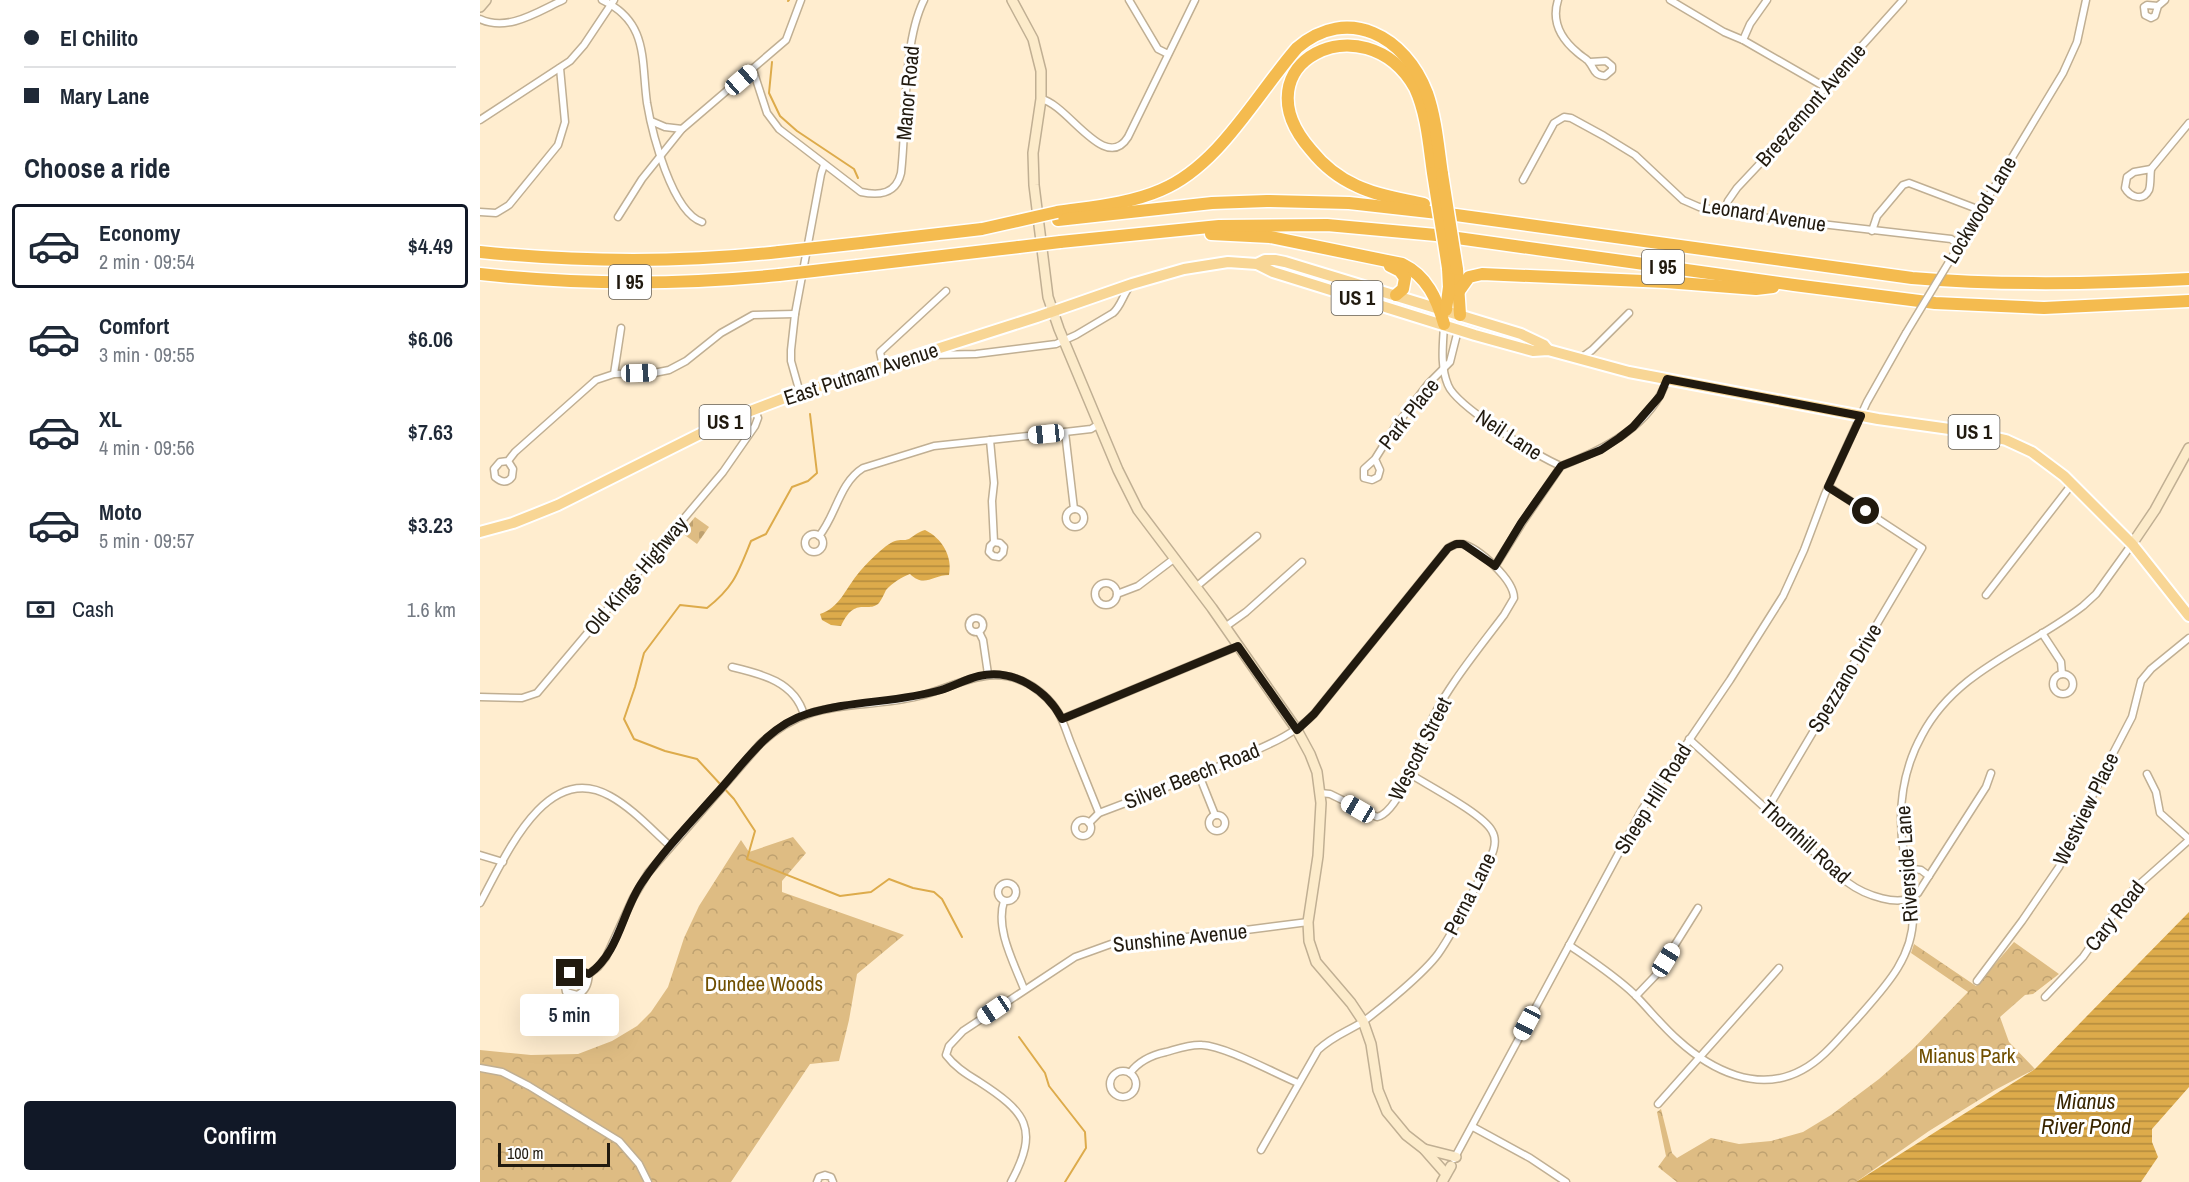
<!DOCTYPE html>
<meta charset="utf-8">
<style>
:root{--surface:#fff;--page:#f6f6f7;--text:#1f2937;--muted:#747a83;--line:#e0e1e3;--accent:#111827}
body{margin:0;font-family:"Archivo Narrow",sans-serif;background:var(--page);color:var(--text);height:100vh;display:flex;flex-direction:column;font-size:22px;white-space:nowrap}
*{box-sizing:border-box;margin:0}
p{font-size:20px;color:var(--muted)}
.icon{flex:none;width:33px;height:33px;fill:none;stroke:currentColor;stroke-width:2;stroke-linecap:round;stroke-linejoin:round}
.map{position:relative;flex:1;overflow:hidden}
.sheet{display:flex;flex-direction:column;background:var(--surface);width:480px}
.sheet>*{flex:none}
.hud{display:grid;align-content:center;height:132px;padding:0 24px;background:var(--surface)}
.scale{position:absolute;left:18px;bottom:15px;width:112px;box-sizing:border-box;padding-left:6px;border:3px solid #211a0f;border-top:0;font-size:16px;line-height:21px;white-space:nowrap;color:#211a0f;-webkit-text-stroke:4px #fff;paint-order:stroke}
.end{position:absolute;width:27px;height:27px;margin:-14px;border:8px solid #211a0f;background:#fff;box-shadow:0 0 0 3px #fff}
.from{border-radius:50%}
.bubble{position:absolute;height:42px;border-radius:6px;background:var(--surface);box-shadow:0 6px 24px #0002;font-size:20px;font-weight:600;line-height:42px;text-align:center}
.car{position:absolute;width:18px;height:36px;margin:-18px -9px;border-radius:8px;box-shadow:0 0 4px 2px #0007;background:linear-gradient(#fff 24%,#345 0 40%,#fff 0 76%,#345 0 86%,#fff 0)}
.hud b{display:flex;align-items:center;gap:21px;height:57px;font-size:22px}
.hud b+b{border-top:2px solid var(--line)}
.hud i{width:15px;height:15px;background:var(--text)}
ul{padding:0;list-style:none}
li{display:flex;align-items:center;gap:18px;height:84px;margin:0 12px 9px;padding:0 12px;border:3px solid transparent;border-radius:6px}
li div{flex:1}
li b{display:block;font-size:22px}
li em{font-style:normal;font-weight:600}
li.on{border-color:var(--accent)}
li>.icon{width:54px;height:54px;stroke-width:1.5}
h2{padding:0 24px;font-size:27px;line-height:72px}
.pay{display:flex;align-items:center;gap:15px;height:66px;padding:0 24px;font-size:22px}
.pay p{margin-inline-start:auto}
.action{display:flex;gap:12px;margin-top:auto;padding:12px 24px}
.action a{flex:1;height:69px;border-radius:6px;background:var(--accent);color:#fff;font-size:24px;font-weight:600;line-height:69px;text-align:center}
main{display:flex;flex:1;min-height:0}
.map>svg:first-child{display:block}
.cemetery{fill:url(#cemetery-stones)}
.park{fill:url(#park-crowns)}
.water{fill:url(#water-rules)}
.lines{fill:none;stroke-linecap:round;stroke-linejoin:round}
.stream{stroke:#ddab4b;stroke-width:2}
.street-casing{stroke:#c0af93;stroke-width:9}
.secondary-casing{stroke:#c0af93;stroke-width:12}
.primary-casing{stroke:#fff;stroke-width:14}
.highway-casing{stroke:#fff;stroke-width:15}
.street{stroke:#fff;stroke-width:6}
.secondary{stroke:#fcebca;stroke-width:9}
.primary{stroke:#f8d695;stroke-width:10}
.highway{stroke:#f4bb4f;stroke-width:12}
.street-bridge-casing{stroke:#c0af93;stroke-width:9;stroke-linecap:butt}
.highway-bridge-casing{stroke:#fff;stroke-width:15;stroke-linecap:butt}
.street-bridge{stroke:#fff;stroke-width:6}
.highway-bridge{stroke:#f4bb4f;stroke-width:12}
.route{stroke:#211a0f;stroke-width:8}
.labels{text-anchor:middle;stroke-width:6;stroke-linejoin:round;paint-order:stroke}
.shield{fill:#fff;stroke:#645f57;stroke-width:1.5}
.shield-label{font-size:20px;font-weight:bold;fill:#211a0f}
.street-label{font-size:21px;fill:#211a0f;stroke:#fff}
.park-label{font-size:21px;fill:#704f00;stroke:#fff}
.water-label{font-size:22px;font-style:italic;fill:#3a2600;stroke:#fff}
</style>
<main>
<section class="sheet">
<div class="hud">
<b><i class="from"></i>El Chilito</b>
<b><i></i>Mary Lane</b>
</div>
<h2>Choose a ride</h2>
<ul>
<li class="on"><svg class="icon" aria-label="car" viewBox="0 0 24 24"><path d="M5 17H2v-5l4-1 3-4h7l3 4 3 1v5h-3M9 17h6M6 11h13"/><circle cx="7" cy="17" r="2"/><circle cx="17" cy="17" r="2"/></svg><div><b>Economy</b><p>2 min · 09:54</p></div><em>$4.49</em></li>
<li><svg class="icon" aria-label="car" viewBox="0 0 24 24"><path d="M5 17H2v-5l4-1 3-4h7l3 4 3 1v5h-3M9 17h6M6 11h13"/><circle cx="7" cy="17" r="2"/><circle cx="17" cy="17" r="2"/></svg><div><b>Comfort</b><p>3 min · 09:55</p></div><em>$6.06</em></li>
<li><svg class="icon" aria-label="car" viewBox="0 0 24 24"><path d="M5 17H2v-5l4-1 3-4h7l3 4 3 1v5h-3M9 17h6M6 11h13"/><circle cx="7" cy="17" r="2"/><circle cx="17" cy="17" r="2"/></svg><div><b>XL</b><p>4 min · 09:56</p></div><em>$7.63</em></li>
<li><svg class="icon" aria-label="car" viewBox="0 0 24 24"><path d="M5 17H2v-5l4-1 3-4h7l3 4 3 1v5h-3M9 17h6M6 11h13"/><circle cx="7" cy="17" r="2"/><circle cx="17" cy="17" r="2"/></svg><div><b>Moto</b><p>5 min · 09:57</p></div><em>$3.23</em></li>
</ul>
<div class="pay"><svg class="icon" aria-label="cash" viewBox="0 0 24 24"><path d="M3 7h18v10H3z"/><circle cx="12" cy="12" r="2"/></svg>Cash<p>1.6 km</p></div>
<div class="action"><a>Confirm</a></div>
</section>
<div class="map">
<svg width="1709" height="1182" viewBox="0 0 1709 1182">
<defs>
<pattern id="cemetery-stones" width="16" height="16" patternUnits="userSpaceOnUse" patternTransform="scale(1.5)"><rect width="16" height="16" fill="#debc83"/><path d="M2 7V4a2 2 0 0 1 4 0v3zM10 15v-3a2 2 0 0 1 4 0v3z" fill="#bea170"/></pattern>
<pattern id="park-crowns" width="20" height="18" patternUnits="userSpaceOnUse" patternTransform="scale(1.5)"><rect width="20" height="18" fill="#debc83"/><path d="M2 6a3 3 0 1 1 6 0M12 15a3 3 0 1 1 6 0" fill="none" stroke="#bea170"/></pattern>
<pattern id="water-rules" width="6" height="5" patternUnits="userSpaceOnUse" patternTransform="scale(1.5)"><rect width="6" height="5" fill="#ddab4b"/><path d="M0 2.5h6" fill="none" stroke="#b38a3d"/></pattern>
</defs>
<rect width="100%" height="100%" fill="#ffedcf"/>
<path class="cemetery" d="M215,517L229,527L217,544L202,533Z"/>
<g class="park">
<path d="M313,837L326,853L302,881V892L424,935L377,974L369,1020L359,1061L330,1064L251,1182H0V1050L51,1055L98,1054L132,1041L157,1026L171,1012L188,987L204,938L219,906L261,840L269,852Z"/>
<path d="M1534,942L1579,974L1553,994L1545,995L1520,1017L1529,1042L1555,1069L1515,1090L1449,1131L1376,1182H1197L1178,1167L1186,1156L1177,1112L1181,1109L1192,1153L1197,1158L1231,1138L1259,1144L1291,1141L1323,1132L1351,1115L1399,1079L1432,1050L1488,992L1431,953L1434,944L1496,986Z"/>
</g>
<g class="water">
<path d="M445,530C462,538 473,557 469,575C453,575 444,588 430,574C422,577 412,583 406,590C404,594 402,599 399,603C388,614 375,595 361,626L351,625L342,620L340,614C359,608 365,590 377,575C384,566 405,544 415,541C420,539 424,541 429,539C435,535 438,532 445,530Z"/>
<path d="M1709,912V1087L1672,1129V1142L1678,1157L1661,1182H1376L1555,1069Z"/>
</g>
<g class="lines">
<g class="stream">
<path d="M308,1L309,0"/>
<path d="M292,62L289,93L300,116L317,131L374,169L378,178"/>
<path d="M330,414L337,473L328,481L312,487L286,534L271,541C258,573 254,587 227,608L200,605L164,653L155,687L144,719L154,739L185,751L217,759L254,799L275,831L267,859L360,896L391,892L409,879L433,888L454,892L462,899L482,937"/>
<path d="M539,1037L565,1073L569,1086L605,1132L606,1148L585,1182"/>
</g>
<g class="street-casing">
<g id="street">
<path d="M122,0C169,22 161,60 167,103C172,133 192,212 222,222"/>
<path d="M649,0L678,49L688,54"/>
<path d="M1078,0C1071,22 1081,39 1098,53C1101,56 1107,59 1109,62C1115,69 1113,75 1125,76L1132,70V66L1126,61L1110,62"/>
<path d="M1190,0L1244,32L1263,40L1345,87"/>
<path d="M1678,6L1667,5L1664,7L1665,15L1671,18L1675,16L1678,6L1685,0"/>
<path d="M0,19C28,32 57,12 83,0"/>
<path d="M1263,40L1270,24L1287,0"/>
<path d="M273,70L287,113L299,129L381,192C400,196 416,194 421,173C427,122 422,44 444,0"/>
<path d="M561,99C588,104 625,174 648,137L715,0"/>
<path d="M0,120L90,61L104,45L134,0"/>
<path d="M171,121L185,127L202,129"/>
<path d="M1671,169C1670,176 1671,184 1669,190C1663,202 1650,197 1645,188L1647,177L1654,172Z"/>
<path d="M1671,169L1709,123"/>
<path d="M1043,180L1074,123L1084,117L1091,118L1124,136L1155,155L1203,200L1219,207L1263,215L1471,239L1479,245"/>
<path d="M0,212L16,213L29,205L78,145L85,122L80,68"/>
<path d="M1244,212L1248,201L1257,188L1303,139L1345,87L1423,0"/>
<path d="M138,217L162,179L202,129L306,40L321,0"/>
<path d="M1392,231L1397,216L1423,185L1429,183L1500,210"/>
<path d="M1472,257L1583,73L1597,42L1606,0"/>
<path d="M964,325C963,345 960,366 968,385C976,406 1058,457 1081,466C1123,450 1172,426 1187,379"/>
<path d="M451,355L496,354L576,344L596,335L633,313C641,306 643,295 650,286"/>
<path d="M1101,358L1112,350L1149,313"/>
<path d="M403,366L400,352L466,291"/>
<path d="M134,374L141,328"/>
<path d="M320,393L311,361V350L315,314L341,174L344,165"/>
<path d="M585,432L594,509"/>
<path d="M510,440L514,483L512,501L514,542L510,546L509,552L513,556L519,557L523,553L524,547L520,543L514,542"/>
<path d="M895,459L884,469V478L892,480L898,477L900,470L895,459L915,427L948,384L970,362L978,330"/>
<path d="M28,461L20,462L14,469L15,477C21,482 27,484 32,477L33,469L28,461L35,452L116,380L134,374L174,373L189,370L206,361L241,333L273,315L315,314"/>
<circle cx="595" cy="518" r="9"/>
<circle cx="334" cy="543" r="9"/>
<path d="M339,536C356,516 359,483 383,468L454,446L585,432L611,429L619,424"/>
<path d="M1015,566L1042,523L1081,466"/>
<circle cx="626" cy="594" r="11"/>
<path d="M717,586L777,536"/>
<path d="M637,594L658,586L695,558"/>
<path d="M1506,595L1592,484"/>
<circle cx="496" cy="625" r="7"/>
<path d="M745,627L766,612L822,562"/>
<path d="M499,632L503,640L508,674"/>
<path d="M1562,633L1581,662L1582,674"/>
<path d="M252,667C282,674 315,682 324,715"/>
<circle cx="1583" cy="684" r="10"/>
<path d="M0,697L42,698L57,693L243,472L275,426L278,418L274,408"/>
<path d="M582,719L758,646"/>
<path d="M1209,739L1367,882C1383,894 1421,910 1438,893L1506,787L1511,773"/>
<path d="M1667,774L1676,792L1680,813L1709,839"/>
<path d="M719,775L735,815"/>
<path d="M1288,808L1442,548L1349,487"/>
<circle cx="737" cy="823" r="8"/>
<circle cx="603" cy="828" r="8"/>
<path d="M609,823L619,813C664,796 709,779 754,760C782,747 812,737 834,714L968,548C973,545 977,543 982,544C999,548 1034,580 1034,598L1024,615C1000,647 961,694 947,731C940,750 918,813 897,817L850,794L840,793"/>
<path d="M0,855L23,862"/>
<path d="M1426,868L1441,870L1449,876"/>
<circle cx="527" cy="892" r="9"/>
<path d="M524,901C515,929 534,963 544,989"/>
<path d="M0,903C24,860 65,759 130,796C152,808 171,829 190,846"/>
<path d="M1089,945C1112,961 1134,975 1154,994C1169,1009 1182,1026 1198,1040C1231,1070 1278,1094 1322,1070C1343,1059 1359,1038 1375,1021C1402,990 1433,960 1433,917C1433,895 1427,874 1424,854C1417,813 1422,771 1442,735C1477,669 1548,649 1603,606L1616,594L1652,544"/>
<path d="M109,974L101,971L90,973L84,981L86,992L97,995C106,991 108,984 109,974L118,967L126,957L153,898L168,873L280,744C332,695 378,711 439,696C479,686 512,661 552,686C561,692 572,702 578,712C584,722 587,734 592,746C601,768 610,791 619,813"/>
<path d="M1497,981L1542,921L1579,867L1627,765L1652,717L1661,681L1671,669L1709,638"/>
<path d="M1156,996L1176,975L1218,908"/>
<path d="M1565,997L1603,957L1629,920L1654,889L1709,840"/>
<path d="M0,1068L22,1072L49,1086L139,1141L159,1164L168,1182"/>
<circle cx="643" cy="1084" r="13"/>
<path d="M650,1073C658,1062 672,1055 686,1052C697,1049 710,1044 722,1045C745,1046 794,1073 818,1083"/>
<path d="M1178,1104L1299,968"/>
<path d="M993,1127L1050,1158L1086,1182"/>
<path d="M781,1150L838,1050C854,1035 867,1032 884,1021C904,1006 944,973 958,954C975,930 987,903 1000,878C1006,865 1021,846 1012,831C1003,814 949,786 930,774"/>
<path d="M974,1159L1163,808L1250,680L1303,596L1324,550L1345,494L1387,402L1426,333"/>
<path d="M337,1182L339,1177L345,1175L351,1177L353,1182"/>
<path d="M531,1182C560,1128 546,1112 498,1081C486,1074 475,1067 466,1055L469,1046L483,1031L595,957L631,944L727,935L828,922"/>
</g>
</g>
<g class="secondary-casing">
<g id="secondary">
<path d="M532,0L553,39L561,71V99L553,153L554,185L568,297L579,329L638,470L658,510L732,608L817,730L830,754L837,772L841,803L838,856L828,922L829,941L836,962L871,1003L883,1021L891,1044L898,1090L907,1112L926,1135L944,1149L966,1174"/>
<path d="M0,7L6,0"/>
<path d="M1652,544L1675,510L1709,448"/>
<path d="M944,1149L976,1157"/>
<path d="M962,1182L971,1166"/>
</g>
</g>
<g class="primary-casing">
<g id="primary">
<path d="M777,264L793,272L995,335L1053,351L1068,350L1149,372L1398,419L1491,432L1526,440L1552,452L1584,476L1652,544L1709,616"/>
<path d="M0,532L33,523L78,505L252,418L310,396L557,317L652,284L704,269L748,262L777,264L785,260H795L805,262L1041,334L1064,345L1068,350"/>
</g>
</g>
<g class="highway-casing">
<g id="highway">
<path d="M944,204C922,199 898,196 877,186C859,178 843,165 831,150C755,63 885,0 935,88C947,114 949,145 953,173"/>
<path d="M577,212C611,207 649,204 681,190C739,166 776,95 817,48C868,4 926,37 947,93C956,119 958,147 962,174"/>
<path d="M578,220L732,203L787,201L869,203L976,215L1432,278C1525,286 1616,284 1709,279"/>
<path d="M731,234L790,237L922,264C947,276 957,299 964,324"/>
<path d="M580,242L739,226L847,225L956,235L1314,285L1455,303L1564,308L1709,301"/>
<path d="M381,243L502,229"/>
<path d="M0,252C99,262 200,263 299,252"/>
<path d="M377,266L539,247"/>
<path d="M910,266L920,271L925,278L923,289L916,295"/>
<path d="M977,269L980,315"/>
<path d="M0,274C99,285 200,285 299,275"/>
<path d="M979,291L989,277L1002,274L1186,282L1276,289L1293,287"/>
<path d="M966,310L969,287L968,268"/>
</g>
</g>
<use href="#street" class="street"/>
<use href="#secondary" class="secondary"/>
<use href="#primary" class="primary"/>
<use href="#highway" class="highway"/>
<g class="street-bridge-casing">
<path id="street-bridge" d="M1426,333L1472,257"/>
</g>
<g class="highway-bridge-casing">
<g id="highway-bridge">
<path d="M953,173L968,268"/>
<path d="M962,174L977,269"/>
<path d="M502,229L577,212"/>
<path d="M539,247L580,242"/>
<path d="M299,252L381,243"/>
<path d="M299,275L377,266"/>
</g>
</g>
<use href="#street-bridge" class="street-bridge"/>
<use href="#highway-bridge" class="highway-bridge"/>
</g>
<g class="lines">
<path class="route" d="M90,973L101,971L109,974C140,952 142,910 163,881C184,850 211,822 236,794C263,765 287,726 327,714C371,700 417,703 461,690C474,686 486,679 499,676C533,668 567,690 582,719L758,646L817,730L834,714L968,548L976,544H983L1015,566L1041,523L1081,466L1121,450L1139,438L1153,427L1180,396L1187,379L1381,416L1348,487L1386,511"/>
</g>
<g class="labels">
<g class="shield">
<rect x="1162" y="250" width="42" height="34" rx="4.5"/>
<rect x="129" y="265" width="42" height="34" rx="4.5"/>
<rect x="851.5" y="281" width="51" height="34" rx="4.5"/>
<rect x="219.5" y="405" width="51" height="34" rx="4.5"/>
<rect x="1468.5" y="415" width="51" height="34" rx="4.5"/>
</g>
<g class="shield-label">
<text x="1183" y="274">I 95</text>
<text x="150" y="289">I 95</text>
<text x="877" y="305">US 1</text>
<text x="245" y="429">US 1</text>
<text x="1494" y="439">US 1</text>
</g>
<g class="street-label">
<text transform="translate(428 93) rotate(-85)" y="7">Manor Road</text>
<text transform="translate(1331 105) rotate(-49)" y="7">Breezemont Avenue</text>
<text transform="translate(1500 210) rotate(-59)" y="7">Lockwood Lane</text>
<text transform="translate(1284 215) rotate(9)" y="7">Leonard Avenue</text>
<text transform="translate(381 374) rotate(-18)" y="7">East Putnam Avenue</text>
<text transform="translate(929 414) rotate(-52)" y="7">Park Place</text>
<text transform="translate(1029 435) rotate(33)" y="7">Neil Lane</text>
<text transform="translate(156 576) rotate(-50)" y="7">Old Kings Highway</text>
<text transform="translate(1365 678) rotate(-59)" y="7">Spezzano Drive</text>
<text transform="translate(940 749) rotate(-63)" y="7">Wescott Street</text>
<text transform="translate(712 776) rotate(-22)" y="7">Silver Beech Road</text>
<text transform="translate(1173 799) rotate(-58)" y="7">Sheep Hill Road</text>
<text transform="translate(1606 809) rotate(-64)" y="7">Westview Place</text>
<text transform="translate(1325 842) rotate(42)" y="7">Thornhill Road</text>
<text transform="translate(1427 864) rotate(-94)" y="7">Riverside Lane</text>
<text transform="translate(990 894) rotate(-63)" y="7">Perna Lane</text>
<text transform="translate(1635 916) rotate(-52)" y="7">Cary Road</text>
<text transform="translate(700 938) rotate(-6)" y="7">Sunshine Avenue</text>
</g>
<g class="park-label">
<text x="284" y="991">Dundee Woods</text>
<text x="1487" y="1063">Mianus Park</text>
</g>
<g class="water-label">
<text x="1606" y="1109">Mianus<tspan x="1606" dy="25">River Pond</tspan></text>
</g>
</g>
</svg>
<div class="scale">100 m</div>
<i class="end from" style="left:1386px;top:511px"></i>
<i class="end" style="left:90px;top:973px"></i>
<div class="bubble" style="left:40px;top:994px;width:99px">5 min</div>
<i class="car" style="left:261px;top:80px;rotate:49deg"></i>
<i class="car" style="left:159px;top:373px;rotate:88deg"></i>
<i class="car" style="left:566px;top:434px;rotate:264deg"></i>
<i class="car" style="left:878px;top:809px;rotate:300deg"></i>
<i class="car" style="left:1186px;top:960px;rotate:32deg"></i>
<i class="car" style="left:514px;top:1010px;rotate:236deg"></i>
<i class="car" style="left:1047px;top:1023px;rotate:208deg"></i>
</div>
</main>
